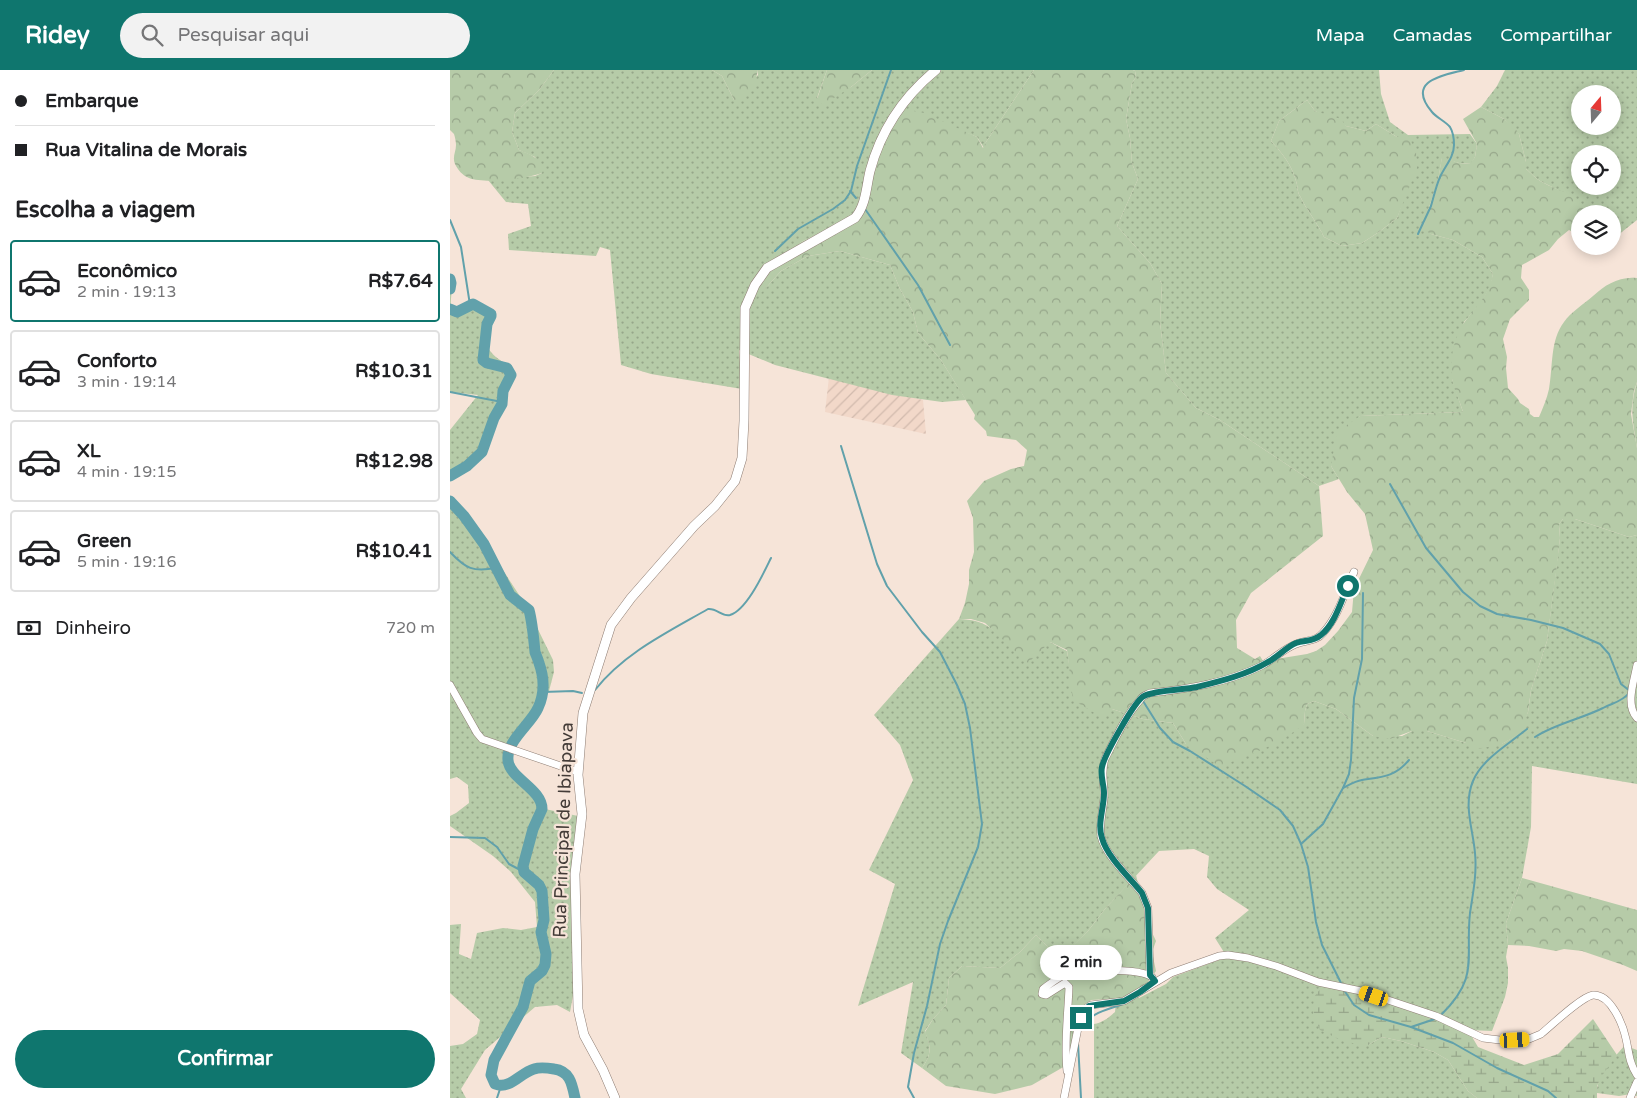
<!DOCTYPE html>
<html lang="pt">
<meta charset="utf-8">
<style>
:root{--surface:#fff;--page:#f2f2f2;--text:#202124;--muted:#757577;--line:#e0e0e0;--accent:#0f766e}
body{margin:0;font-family:"Varela Round",sans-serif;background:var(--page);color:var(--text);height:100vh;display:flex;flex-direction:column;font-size:19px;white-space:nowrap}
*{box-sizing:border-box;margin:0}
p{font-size:16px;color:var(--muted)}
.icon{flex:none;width:28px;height:28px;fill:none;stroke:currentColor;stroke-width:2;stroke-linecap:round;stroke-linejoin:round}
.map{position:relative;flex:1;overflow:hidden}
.sheet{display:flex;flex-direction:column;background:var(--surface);width:450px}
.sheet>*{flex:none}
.hud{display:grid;align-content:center;height:110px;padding:0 15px;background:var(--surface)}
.needle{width:32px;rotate:19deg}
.tools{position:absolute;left:1121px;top:15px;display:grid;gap:10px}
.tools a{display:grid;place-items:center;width:50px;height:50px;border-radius:50%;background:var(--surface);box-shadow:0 2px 12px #0003;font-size:25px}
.end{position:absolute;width:22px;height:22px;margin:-11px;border:6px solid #0f766e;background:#fff;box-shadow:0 0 0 2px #fff}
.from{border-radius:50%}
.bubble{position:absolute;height:35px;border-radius:18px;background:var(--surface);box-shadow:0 2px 12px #0003;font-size:16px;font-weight:700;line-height:35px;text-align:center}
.car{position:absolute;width:15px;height:30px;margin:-15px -8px;border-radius:6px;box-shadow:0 0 4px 1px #0007;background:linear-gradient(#f5c518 24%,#345 0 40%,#f5c518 0 76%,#345 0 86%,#f5c518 0)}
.hud b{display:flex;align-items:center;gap:18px;height:48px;font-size:19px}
.hud b+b{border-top:1px solid var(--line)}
.hud i{width:12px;height:12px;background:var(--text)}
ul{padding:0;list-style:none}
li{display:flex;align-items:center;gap:15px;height:82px;margin:0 10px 8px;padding:0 5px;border:2px solid var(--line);border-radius:5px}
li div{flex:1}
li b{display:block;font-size:19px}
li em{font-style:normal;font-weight:700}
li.active{border-color:var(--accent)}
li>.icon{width:45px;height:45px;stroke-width:1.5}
h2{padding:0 15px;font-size:22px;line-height:60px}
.pay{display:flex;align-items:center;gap:12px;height:55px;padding:0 15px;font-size:19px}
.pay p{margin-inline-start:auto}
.primary-button{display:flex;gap:10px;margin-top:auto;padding:10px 15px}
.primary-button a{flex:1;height:58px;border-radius:30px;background:var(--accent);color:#fff;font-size:20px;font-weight:700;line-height:58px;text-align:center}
header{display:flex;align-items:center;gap:30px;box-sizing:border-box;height:70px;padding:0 25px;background:var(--accent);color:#fff}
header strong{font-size:24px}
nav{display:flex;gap:28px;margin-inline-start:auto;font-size:18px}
.search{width:350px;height:45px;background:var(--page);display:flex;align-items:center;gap:12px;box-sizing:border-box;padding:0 18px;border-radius:28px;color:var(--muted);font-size:19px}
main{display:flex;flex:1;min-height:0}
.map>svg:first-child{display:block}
.industrial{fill:url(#industrial-furrows)}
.grass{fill:url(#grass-dots);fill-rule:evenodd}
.forest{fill:url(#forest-crowns)}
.wetland{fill:url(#wetland-marsh)}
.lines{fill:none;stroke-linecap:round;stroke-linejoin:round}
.stream{stroke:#61a1ab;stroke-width:2}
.river{stroke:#61a1ab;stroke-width:11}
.minor-casing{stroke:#8e7d73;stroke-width:8}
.tertiary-casing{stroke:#8e7d73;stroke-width:10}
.minor{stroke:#fff;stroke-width:7}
.tertiary{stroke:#fff;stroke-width:9}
.route{stroke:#0f766e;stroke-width:6}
.labels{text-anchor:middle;stroke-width:4.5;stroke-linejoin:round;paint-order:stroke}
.street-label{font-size:18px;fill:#433b37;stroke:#f6e4d8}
</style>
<header>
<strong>Ridey</strong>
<div class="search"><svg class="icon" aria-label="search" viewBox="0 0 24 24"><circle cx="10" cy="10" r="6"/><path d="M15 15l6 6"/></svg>Pesquisar aqui</div>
<nav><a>Mapa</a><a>Camadas</a><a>Compartilhar</a></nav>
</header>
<main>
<section class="sheet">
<div class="hud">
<b><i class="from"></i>Embarque</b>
<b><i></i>Rua Vitalina de Morais</b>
</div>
<h2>Escolha a viagem</h2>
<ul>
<li class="active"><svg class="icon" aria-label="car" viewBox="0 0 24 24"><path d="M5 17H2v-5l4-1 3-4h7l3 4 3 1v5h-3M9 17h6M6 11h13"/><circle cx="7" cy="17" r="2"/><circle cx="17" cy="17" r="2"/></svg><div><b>Econômico</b><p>2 min · 19:13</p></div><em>R$7.64</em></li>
<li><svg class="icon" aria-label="car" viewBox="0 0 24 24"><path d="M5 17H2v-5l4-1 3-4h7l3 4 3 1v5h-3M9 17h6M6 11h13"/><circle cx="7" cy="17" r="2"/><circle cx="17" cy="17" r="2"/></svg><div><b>Conforto</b><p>3 min · 19:14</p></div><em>R$10.31</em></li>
<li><svg class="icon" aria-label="car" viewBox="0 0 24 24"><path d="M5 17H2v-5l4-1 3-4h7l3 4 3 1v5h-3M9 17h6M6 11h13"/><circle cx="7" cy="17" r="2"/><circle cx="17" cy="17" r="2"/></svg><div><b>XL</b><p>4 min · 19:15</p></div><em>R$12.98</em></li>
<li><svg class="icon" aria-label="car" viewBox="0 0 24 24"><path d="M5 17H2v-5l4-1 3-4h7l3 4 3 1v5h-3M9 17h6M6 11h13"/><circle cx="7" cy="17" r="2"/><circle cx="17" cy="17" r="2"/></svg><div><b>Green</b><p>5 min · 19:16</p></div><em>R$10.41</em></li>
</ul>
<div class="pay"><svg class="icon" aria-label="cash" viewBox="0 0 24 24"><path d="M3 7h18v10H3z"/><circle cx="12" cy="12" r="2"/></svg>Dinheiro<p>720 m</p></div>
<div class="primary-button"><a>Confirmar</a></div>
</section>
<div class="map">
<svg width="1187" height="1028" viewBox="0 0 1187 1028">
<defs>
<pattern id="industrial-furrows" width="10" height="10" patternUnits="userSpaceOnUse" patternTransform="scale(1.25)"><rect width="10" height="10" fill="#f2d8c9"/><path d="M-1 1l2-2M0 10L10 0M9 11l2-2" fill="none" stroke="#d1baad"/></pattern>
<pattern id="grass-dots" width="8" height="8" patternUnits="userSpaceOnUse" patternTransform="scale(1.25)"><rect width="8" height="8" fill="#b6cba8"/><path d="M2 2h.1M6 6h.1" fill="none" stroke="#96a68a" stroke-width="1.8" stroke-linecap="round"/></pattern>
<pattern id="forest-crowns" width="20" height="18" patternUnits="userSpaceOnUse" patternTransform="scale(1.25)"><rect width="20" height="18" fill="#b6cba8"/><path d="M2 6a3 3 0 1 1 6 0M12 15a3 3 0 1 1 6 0" fill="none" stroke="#96a68a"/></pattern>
<pattern id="wetland-marsh" width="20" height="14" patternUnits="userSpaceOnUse" patternTransform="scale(1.25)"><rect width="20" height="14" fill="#b6cba8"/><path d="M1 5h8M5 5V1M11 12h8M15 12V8" fill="none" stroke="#96a68a"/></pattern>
</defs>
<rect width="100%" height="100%" fill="#f6e4d8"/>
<path class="industrial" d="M379,307L473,330L476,364L375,342Z"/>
<g class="grass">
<path d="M104,0H262L272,6L284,30L308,5L307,0H377L367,28L401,17L422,0H584L536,72L534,78L527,67L517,63L431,81L420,116L418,134L391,153L351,172L314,220L331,201L358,186L390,181L440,195L450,219L463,242L468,263L491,290L516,330L492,332L442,325L325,295L289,280L292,319L201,304L171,295L160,180L150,177L146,186L59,180L58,164L81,156L78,134L56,132L38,110L85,106L92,103L85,87L69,80L62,62L65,43L89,20Z"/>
<path d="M683,0H929L931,24L940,52L958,65L1020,64L1027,74L1025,87L1021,94L1009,93L992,88L988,110L974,153L981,164L1003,170L1032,187L1043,204L1041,215L1031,233L1014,252L1002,309L1013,342L910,346L881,396L889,409L869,416L770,350L746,338L716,303L710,252L712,214L700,193L667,156L688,109L682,93L680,68L676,49L682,13L686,7L685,1ZM857,30L865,41L896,56L916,61L926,54L947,67L954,128L947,148L929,162L912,173L892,176L874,167C867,152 857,141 850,126C847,122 848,116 846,111C842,95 832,83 821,71L829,51Z"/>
<path d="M1055,0H1187V150L1163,169L1162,144H1138C1132,129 1105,119 1092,112C1086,109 1081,103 1076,99V92L1069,64L1054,49L1031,37L1047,16ZM1130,24H1162V56H1130ZM1130,84H1162V116H1130Z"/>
<path d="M0,206C4,216 0,227 1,237L27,233L42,243C40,249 35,256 35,262C33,280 48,290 62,297L63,303L56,307L31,378L19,400L0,407V360L28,325L0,322Z"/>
<path d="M1187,312V378C1183,352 1179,338 1187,312Z"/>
<path d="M0,427L20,450L77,537L103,590L104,602L99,621L89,641L79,650L63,684L61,696L95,739L128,746L127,903L120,942L107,935L85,937L35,980L11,1019L16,1028H0V976L13,974L27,964L30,950L0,923V855L11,854L9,884L21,889L27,863L53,858L71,860L87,857L85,832L61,802L43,786L0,756V746L6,743L19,733L18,715L7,707L0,709Z"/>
<path d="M1113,449H1125L1179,467L1187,465V714L1082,696L1081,757L1072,808L1056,853L1058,875L1056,887L1058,898V913L1055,927L1042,961L1018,960L968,939L918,975L932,967L951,971L984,982L998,990L1018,1021L1027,1028H644V954C654,952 658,948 665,942L666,932L689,928L716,914L723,907L777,887L765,868L799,840L767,819L757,807L759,786L744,779L709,781L655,839L638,861L614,886L602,881L586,865L570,882L550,898L512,896L499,908L496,935L483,949L475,961C481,977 482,984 472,998L451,983L463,912L408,936L445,814L419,800L463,710L450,675L424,645L509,549C535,550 542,558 560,575L600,572L617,581L620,600L662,639L693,649L723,653L736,674L854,654L855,641L857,634L864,631L886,639L923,666H952L962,661H977L1016,673L1052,674L1068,664L1078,642L1081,620L1097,571L1110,468L1109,454Z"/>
<path d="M1176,974L1179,977L1187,980V1026L1181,1024L1169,1026L1147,1023C1146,1005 1165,987 1176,974Z"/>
</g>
<g class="forest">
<path d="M0,0H104L89,20L65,43L62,62L69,80C80,84 88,87 94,98L92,103C76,109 35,114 19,108C12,105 8,100 5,94C2,87 6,82 6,75C6,72 5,67 4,64L0,60Z"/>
<path d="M262,0H307C308,9 301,24 292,29C290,30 287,29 284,30L272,6Z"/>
<path d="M377,0H422L401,17L373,35L367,29Z"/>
<path d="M584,0H683L685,1L686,7L682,13L676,49L680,68L682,93L688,109L667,156L700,193L712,214L710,252L716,303L746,338L770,350L869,416L873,466L801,523L786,550L787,578L805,589L810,586L813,591L857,584L866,581L875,575L888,561L902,542L904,519L923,480L915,444L897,422L881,396L887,362L910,346L1013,342C1010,331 1004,320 1002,309C999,290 1004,266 1016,250C1028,235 1039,224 1043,204L1032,187L1003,170L981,164L976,161L974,153L988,110L992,87L1009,93L1020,94L1025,87L1027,74L1013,49L1031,37L1054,49L1065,58L1069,64L1076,92V99C1081,103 1086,109 1092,112C1108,121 1130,124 1138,144H1130V166L1119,160L1108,169L1099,180L1072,195L1071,208L1079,220V230L1060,249L1053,269L1057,287L1056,298L1058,318L1068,329L1070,333L1079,339L1080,344L1084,347H1089C1093,338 1097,328 1099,319C1103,297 1100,270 1114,252C1121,242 1134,234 1143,226C1155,215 1169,206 1187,208V312L1184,321L1181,344L1187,378V465L1179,467L1125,449H1113L1109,454L1110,468L1107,495L1097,571L1081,620L1078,642L1073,657L1069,664L1052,674L1023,680L1016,673L977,661H962L940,669L923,666L886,639L864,631L857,634L855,641L854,654C830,674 798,687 769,696L736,674L723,653L693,649L662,639L653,648L623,630L617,580L600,572L578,593L535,553L521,549H509L515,533L519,514V500L524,482L523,448L517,431L534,411L561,399L574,396L577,380L566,370L537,366L536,361L524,349L525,345L491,290L468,263L463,242L450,219L440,195L390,181L358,186L331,201L314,220L294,239L316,200L351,172L391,153L418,134L416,129L431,81L449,37L474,43L527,67L533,78L536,72Z"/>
<path d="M857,30L865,41L891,49L896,56L916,61L926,54L947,67L958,65L966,82L967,98L947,148L929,162L912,173L892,176L874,167C867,152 857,141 850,126C847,122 848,116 846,111C842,95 832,83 821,71L829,51Z"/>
<path d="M686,805L698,854L706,871L702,882L706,901L697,913L687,923L689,928L666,932L660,929L641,930L632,939L617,995L582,1015L545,1024L496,1016L472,998C482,984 481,977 475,962L483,949L496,935L499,908L512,896L550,898L570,882L586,865L602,881L614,885L638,861L655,839Z"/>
<path d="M1072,808L1187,840V901L1173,895L1132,881L1114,879L1106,881L1079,876L1058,875L1056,853Z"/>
</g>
<path class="wetland" d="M892,915L1018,960L1028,977L1074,995L1108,984L1143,949L1167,985L1153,1004L1147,1016V1028H1027L1018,1021L998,990L984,982L951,971L932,967L918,975L895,972L870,960L863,944L864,927L871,918Z"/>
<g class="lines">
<g class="stream">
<path d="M400,121L406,128"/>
<path d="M415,139L468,215L500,275"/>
<path d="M0,150L11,177L20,235"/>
<path d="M968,164C972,155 977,145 981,136C984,126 986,116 990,107C995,96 1004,87 1004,75C1004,70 1003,62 1000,57C995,51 987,48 982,42C956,11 991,6 1014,0"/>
<path d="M325,181L348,159L383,139L395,130L401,121L407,96L441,0"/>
<path d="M0,322L52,332"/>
<path d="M391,376L427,494L437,516L472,562L490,582L507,615L515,634L520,658L532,754L528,777L498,851L490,874L477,936L464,983L458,1017L464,1028"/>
<path d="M940,414L976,478L1013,522L1030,536L1047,544L1081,550L1113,558L1150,574L1159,584L1171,614L1180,621"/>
<path d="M0,482C16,499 23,502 46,498"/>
<path d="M145,620C174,583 218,562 258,539C267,538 272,547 280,545C297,540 314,502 321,488"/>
<path d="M93,622L123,621L132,623"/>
<path d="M693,631L710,658L723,672L740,681L795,716L830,740L843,756L851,774L858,797L866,852L872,875L891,913"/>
<path d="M1085,667C1105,654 1131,649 1153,638C1162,633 1172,632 1179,623"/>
<path d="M893,718C899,715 905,711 912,710C932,707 945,707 959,690"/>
<path d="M0,767L35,768L47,777L59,794L74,802"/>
<path d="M851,774L873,754L893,718L899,704L901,690L904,628L912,589L913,523"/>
<path d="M894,920L904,935L919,945L961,957L1003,973L1047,998L1098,1021L1106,1028"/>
<path d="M991,945C1030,907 1015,889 1020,843C1023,823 1027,804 1025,783C1023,759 1013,735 1023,711C1032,689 1059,674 1077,659"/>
<path d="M961,957L985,949"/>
<path d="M631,959C640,942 657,940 673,934"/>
<path d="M628,973L631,1028"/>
<path d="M47,1028L51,1016"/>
</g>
<g class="river">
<path d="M0,209L1,213L0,219"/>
<path d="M0,239L7,242L23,234L41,244V246L37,254L33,290L37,293L57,298L61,305L53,321L52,334L44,348L32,382L17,396L0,406"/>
<path d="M0,431L14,446L34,474L60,525L79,540C82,551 84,571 85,582C86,585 88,589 89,593C94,607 95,623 88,638C81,654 56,671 58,690C59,708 92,719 92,739L83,759L73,796L74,802L89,815L92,821L94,850L91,862L96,884L95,895L92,901L80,911L73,937L44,990L41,1005L45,1014C60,1020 70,1003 84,999C90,997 98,998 104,999C120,1001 122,1014 125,1028"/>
</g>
<g class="minor-casing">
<g id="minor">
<path d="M1187,595C1184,611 1175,635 1187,648"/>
<path d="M0,615L27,663L32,669L128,702"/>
<path d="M700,905L698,838L692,823C680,808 655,785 651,766C649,754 653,740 654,728C655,714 650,703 655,689C664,671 676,645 690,630C692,626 696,625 700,623C738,619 776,613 811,596C823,590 833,579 846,574C855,570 866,572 873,563C888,547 895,522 904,502"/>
<path d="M617,1001C614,973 618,945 619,917L615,913L596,925L592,924L593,919C600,914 608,907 617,904C632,899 690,898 702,907"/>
<path d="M614,1028L629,953L635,939L641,935L674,931L721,903L769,886L778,885L798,888L826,896L868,912L911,921L986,946L1033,968L1050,970L1079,969L1091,964C1102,955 1131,927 1143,925C1161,924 1173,955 1176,969C1179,982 1179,993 1187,1005"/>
<path d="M1180,1028L1187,1012"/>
</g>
</g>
<g class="tertiary-casing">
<path id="tertiary" d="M165,1028L153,1000L134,965L128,939L125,804L132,744L128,705L133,643L161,555L181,528L244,456L265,436L285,411L292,388L294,351L295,238L305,215L317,198L405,148C416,135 416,118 420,101C431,60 453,27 486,0"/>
</g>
<use href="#minor" class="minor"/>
<use href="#tertiary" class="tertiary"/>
</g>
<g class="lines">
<path class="route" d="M631,948L632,943L639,936L674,931L690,922L705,911L700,905L698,838L692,823C680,808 657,787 652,768C647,754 654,738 654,723C654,715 650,705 652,697C654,686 685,630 694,626C706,620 732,620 747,617C771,611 796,605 818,592C828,587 836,577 846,573C855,570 863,572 871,565C885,554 891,531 898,516"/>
</g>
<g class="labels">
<g class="street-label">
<text transform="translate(113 760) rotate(-88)" y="6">Rua Principal de Ibiapava</text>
</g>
</g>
</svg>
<div class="tools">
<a><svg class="needle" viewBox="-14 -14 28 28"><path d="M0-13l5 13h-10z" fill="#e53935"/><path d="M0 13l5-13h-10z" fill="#757577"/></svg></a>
<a><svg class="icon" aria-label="locate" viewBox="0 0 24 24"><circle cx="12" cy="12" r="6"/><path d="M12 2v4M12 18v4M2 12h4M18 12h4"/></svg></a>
<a><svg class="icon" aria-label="layers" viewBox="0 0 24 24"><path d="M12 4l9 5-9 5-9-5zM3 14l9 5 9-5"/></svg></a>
</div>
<i class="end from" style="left:898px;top:516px"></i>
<i class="end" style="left:631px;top:948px"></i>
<div class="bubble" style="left:590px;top:875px;width:82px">2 min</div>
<i class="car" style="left:924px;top:926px;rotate:289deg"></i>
<i class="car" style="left:1065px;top:970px;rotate:87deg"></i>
</div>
</main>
